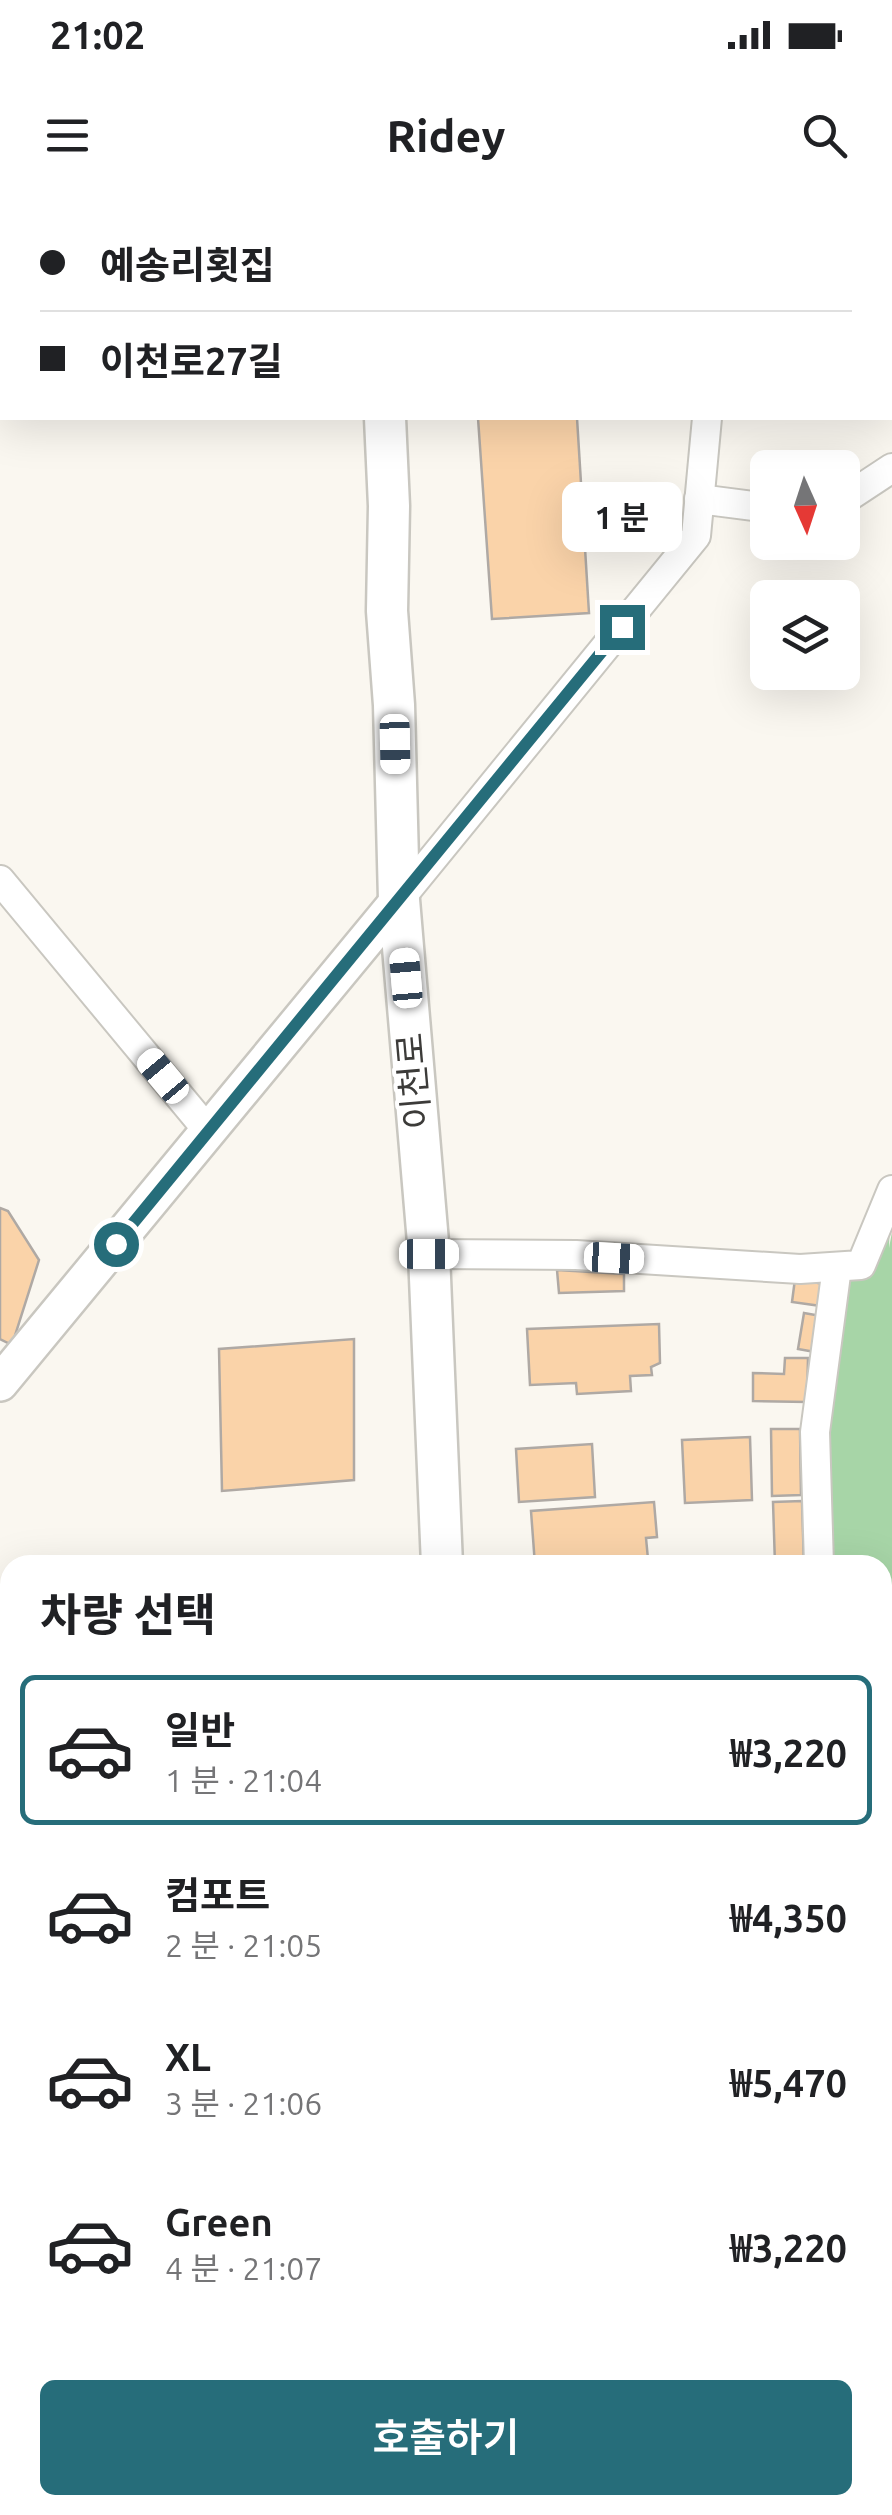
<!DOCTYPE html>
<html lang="ko">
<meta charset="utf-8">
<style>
:root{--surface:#fff;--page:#f2f2f2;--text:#202124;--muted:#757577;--line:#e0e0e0;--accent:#266d7a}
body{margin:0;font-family:Ubuntu,"Noto Sans KR",sans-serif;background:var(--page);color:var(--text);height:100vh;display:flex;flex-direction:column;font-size:38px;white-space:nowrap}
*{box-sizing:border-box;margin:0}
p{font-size:32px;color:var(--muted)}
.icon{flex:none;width:55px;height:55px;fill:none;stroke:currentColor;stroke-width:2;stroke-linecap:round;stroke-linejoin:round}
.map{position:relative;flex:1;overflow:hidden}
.side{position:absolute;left:0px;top:1355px;width:892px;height:960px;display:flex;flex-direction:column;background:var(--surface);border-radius:30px 30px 0 0;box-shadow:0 10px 40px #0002}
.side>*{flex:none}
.banner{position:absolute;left:0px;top:0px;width:892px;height:220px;box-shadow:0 10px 40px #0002;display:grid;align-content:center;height:220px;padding:0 40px;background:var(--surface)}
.needle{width:65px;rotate:177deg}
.fabs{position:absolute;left:750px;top:250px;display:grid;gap:20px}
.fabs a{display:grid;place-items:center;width:110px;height:110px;border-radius:15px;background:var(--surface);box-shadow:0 10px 40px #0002;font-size:50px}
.end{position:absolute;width:45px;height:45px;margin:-22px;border:12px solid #266d7a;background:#fff;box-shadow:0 0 0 5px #fff}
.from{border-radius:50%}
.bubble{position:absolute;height:70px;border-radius:15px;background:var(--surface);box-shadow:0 10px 40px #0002;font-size:32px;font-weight:600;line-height:70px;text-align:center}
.car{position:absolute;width:30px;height:60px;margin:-30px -15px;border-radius:12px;box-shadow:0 0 8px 2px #0007;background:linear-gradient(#fff 24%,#345 0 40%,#fff 0 76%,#345 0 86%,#fff 0)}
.banner b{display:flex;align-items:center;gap:35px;height:95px;font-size:38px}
.banner b+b{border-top:2px solid var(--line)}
.banner i{width:25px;height:25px;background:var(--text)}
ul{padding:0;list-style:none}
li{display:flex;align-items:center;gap:30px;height:150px;margin:0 20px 15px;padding:0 20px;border:5px solid transparent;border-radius:15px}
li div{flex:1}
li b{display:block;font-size:38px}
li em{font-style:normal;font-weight:600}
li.selected{border-color:var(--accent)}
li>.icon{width:90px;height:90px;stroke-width:1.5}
h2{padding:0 40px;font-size:45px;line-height:120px}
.button{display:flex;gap:20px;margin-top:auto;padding:20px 40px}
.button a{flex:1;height:115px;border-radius:15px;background:var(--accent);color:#fff;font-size:40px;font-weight:600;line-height:115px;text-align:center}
.status{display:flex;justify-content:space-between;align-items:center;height:70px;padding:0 50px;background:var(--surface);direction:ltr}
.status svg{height:28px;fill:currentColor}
header{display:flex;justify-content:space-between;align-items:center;height:130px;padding:0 40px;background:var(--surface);font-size:45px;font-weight:600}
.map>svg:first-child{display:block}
.green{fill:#a7d5a7}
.building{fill:#fad3a9;stroke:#afa9a4;stroke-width:2.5}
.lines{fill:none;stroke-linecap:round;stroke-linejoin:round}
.minor-casing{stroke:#c9c7c0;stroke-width:32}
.tertiary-casing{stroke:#c9c7c0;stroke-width:40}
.secondary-casing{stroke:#c9c7c0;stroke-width:45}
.minor{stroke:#fff;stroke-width:28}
.tertiary{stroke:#fff;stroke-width:35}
.secondary{stroke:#fff;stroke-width:40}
.rail{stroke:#686764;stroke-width:8;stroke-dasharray:5 10;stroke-linecap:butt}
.route{stroke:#266d7a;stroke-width:12}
.labels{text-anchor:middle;stroke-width:8;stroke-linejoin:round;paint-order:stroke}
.street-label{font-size:35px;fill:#3c3b39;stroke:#fff}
</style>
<div class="status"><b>21:02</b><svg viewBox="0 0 49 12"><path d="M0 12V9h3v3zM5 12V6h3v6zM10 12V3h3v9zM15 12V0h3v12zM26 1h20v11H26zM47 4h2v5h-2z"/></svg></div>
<header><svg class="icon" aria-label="menu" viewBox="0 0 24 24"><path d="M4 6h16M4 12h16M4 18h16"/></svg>Ridey<svg class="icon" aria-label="search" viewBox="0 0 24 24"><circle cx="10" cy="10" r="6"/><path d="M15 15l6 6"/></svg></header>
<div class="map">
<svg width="892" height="2315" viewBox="0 0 892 2315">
<rect width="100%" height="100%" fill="#faf7f0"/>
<g class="green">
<path d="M891,993L889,1048L892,1032V1607L882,1605V1365H819L837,1067L861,1065Z"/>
<path d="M662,2305H808L827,2315H641Z"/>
</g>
<g class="building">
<path d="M478,218H577L589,413L492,419Z"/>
<path d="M0,1008L8,1011L39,1060L12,1145L0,1139Z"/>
<path d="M557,1070L624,1074V1091L559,1093Z"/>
<path d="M795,1079L824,1084L821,1106L792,1102Z"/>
<path d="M804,1113L821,1116L815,1152L798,1149Z"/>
<path d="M659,1124L660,1163L651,1167L652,1175L630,1176L631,1191L577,1194L576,1183L530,1185L527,1129Z"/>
<path d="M354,1139V1280L222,1291L219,1149Z"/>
<path d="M785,1158H808L807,1202L753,1201V1173L784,1174Z"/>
<path d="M771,1229H800L801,1295L772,1296Z"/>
<path d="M750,1237L752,1300L685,1303L682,1240Z"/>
<path d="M592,1244L595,1297L519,1302L516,1249Z"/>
<path d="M802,1301L804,1365H775L773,1302Z"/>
<path d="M654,1302L657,1337L646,1338L648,1359L535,1365L531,1311Z"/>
<path d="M892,1642V1744L882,1709V1645Z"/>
<path d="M0,1906L10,1909V1964L0,1961Z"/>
<path d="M892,1935V1994L882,1996V1937Z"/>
<rect x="0" y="2010" width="10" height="92"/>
<path d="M882,2018L892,2062V2073L882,2075Z"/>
<path d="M892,2085V2132L882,2133V2086Z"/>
<rect x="0" y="2150" width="10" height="120"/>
<path d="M892,2199V2234L882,2230V2207Z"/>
<rect x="36" y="2305" width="34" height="10"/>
<path d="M427,2305H503V2315H426Z"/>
</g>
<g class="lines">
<g class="minor-casing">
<g id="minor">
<path d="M800,2L807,0"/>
<path d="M0,68H2"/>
<path d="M699,299L768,308"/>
<path d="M842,301L892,268"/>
<path d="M0,680L210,933"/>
<path d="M399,700L696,336L707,218"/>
<path d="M429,1054L576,1055L800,1069L861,1065L892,990"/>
<path d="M819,1365L815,1232L837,1067"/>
</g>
</g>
<g class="tertiary-casing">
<g id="tertiary">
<path d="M0,1183L399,700"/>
<path d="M0,1613H10"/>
</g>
</g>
<g class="secondary-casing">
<g id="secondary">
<path d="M373,0V2"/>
<path d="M385,218L389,306L387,411L394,505L399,700L429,1054L442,1365"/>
<path d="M0,2040H10"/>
<path d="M0,2105H10"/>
<path d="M882,2254L892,2258"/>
<path d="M804,2305L822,2315"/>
<path d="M592,2315L593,2305"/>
<path d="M641,2315L662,2305"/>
</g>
</g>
<use href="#minor" class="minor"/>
<use href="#tertiary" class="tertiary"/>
<use href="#secondary" class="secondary"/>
<g class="rail">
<path d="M0,2047H10"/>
<path d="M0,2066H10"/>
<path d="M882,2285L892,2291"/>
<path d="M875,2305L892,2315"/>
</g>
</g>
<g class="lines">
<path class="route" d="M116,1044L622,427"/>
</g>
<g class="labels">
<g class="street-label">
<text transform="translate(414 881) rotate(-95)" y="12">이천로</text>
</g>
</g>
</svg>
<div class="fabs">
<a><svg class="needle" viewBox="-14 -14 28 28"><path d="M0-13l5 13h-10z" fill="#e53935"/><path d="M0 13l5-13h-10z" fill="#757577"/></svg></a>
<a><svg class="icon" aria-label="layers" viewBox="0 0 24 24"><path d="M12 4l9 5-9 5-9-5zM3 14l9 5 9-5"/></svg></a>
</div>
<i class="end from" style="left:116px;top:1044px"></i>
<i class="end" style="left:622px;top:427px"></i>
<div class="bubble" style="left:562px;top:282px;width:120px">1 분</div>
<i class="car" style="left:395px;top:544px;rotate:179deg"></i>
<i class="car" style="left:406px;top:778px;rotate:355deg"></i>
<i class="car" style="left:163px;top:876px;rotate:320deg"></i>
<i class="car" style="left:429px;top:1054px;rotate:90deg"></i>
<i class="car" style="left:614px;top:1058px;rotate:93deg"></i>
<div class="banner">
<b><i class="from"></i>예송리횟집</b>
<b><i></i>이천로27길</b>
</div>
<section class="side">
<h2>차량 선택</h2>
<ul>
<li class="selected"><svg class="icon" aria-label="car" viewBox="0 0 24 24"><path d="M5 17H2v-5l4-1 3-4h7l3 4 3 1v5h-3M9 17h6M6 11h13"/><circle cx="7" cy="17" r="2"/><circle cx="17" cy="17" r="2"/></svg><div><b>일반</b><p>1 분 · 21:04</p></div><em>₩3,220</em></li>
<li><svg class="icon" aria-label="car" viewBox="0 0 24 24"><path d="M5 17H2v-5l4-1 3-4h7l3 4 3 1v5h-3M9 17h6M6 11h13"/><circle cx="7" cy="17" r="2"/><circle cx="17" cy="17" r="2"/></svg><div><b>컴포트</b><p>2 분 · 21:05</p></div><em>₩4,350</em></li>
<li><svg class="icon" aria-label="car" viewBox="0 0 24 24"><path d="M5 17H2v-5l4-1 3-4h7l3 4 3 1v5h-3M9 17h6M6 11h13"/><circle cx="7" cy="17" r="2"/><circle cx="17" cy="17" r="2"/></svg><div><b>XL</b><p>3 분 · 21:06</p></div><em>₩5,470</em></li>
<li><svg class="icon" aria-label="car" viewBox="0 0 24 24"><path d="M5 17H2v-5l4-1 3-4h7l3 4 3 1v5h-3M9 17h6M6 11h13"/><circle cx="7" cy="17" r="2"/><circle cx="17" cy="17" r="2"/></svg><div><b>Green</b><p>4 분 · 21:07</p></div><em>₩3,220</em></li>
</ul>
<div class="button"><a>호출하기</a></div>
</section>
</div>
